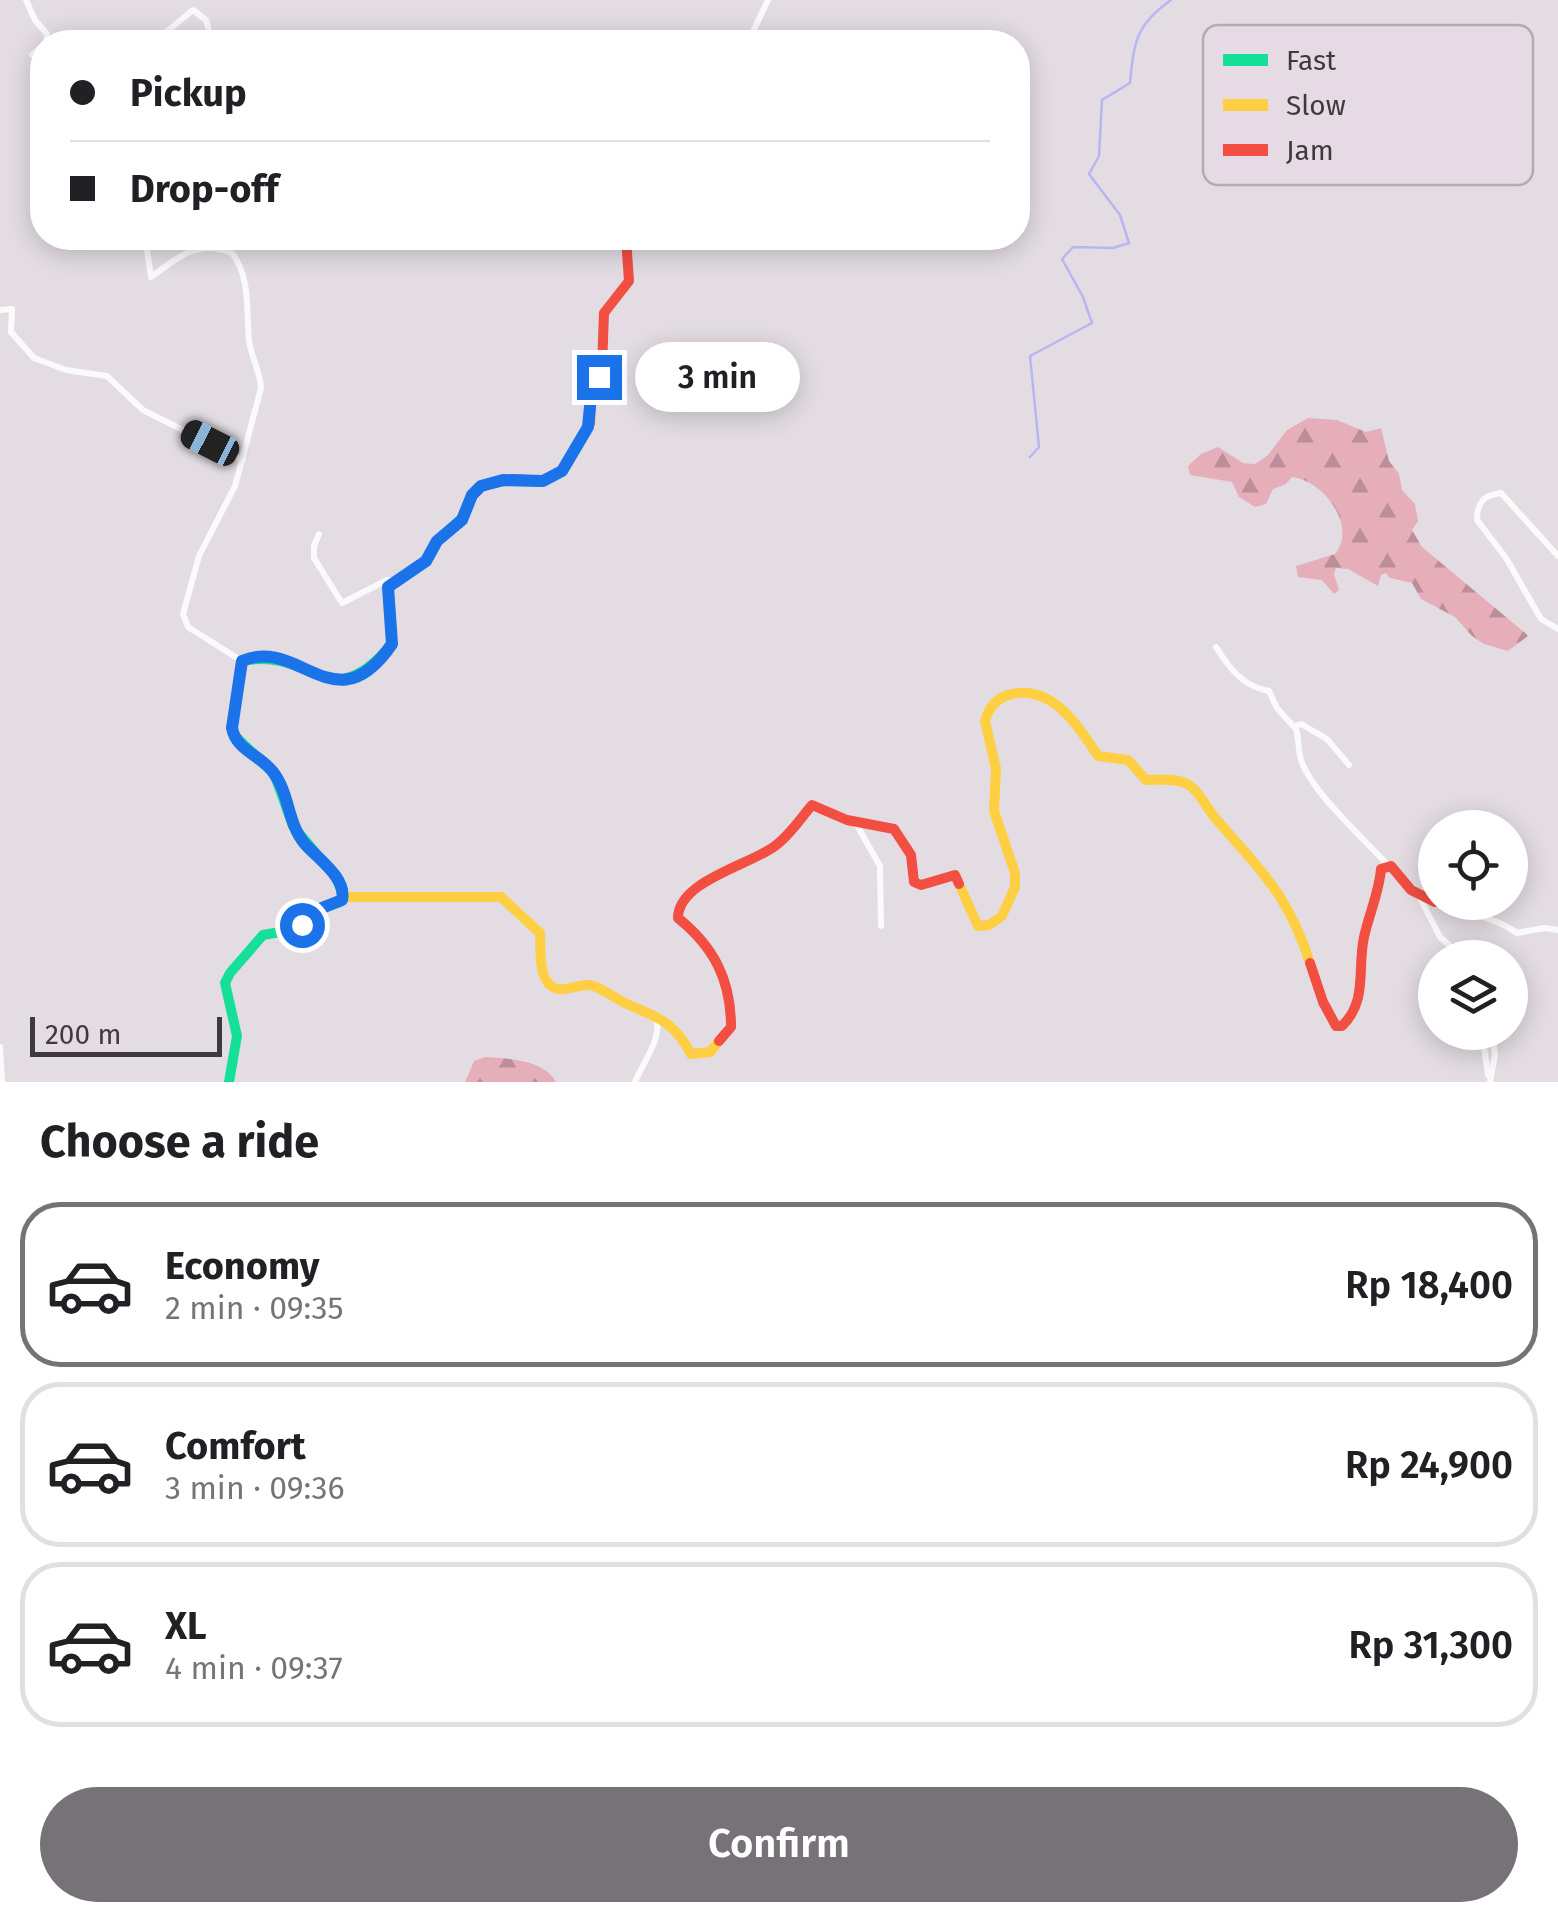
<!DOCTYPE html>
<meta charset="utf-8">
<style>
:root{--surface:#fff;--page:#f6f6f6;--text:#202124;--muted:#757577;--line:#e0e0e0;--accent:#777277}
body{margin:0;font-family:"Fira Sans",sans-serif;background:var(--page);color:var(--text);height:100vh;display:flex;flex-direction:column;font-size:38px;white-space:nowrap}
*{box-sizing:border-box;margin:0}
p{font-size:32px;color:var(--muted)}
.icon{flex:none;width:55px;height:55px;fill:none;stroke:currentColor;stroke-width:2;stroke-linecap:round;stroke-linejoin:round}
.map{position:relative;height:1082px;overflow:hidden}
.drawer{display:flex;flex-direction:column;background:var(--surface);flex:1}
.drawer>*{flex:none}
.guide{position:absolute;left:30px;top:30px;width:1000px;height:220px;border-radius:40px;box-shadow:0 5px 25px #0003;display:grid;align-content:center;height:220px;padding:0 40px;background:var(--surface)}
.buttons{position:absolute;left:1418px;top:810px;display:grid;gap:20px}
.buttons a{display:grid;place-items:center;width:110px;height:110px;border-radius:50%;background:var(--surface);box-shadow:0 5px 25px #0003;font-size:50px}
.scale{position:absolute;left:30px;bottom:25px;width:192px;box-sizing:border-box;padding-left:10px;border:5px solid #3d393d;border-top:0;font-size:28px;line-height:35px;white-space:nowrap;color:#3d393d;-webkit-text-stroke:8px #e6dae5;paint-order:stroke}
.end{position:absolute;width:45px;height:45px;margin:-22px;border:12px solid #1a73e8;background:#fff;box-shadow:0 0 0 5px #fff}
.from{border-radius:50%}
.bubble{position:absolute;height:70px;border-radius:35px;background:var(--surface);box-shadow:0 5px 25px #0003;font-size:32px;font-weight:600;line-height:70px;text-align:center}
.car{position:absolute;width:30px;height:60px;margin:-30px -15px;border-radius:12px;box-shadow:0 0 8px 2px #0007;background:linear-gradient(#222 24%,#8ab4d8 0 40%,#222 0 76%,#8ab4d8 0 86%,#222 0)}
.guide b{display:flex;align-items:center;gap:35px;height:95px;font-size:38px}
.guide b+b{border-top:2px solid var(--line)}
.guide i{width:25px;height:25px;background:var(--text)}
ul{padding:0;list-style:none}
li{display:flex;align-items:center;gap:30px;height:165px;margin:0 20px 15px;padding:0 20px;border:5px solid var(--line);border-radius:40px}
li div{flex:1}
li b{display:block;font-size:38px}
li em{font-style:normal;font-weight:600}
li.active{border-color:var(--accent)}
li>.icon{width:90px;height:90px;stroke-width:1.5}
h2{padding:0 40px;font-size:45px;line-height:120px}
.cta{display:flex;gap:20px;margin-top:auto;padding:20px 40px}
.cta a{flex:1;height:115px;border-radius:60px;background:var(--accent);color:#fff;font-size:40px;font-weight:600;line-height:115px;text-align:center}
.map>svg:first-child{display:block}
.forest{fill:url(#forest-firs)}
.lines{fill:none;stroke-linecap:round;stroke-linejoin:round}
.stream{stroke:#b8b6f1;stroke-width:2.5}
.street{stroke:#fbfafb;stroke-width:6}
.fast{stroke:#16e098;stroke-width:10}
.slow{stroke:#ffcf43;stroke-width:10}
.jam{stroke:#f24e42;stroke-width:10}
.route{stroke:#1a73e8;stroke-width:12}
.key{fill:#e6dae5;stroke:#b3aab3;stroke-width:2.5}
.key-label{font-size:28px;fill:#3d393d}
</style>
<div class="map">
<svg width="1558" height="1082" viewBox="0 0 1558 1082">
<defs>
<pattern id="forest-firs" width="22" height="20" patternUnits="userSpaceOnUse" patternTransform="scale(2.5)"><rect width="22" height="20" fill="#e6aeb9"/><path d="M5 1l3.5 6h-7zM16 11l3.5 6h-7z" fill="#bc8f98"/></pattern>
</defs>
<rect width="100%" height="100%" fill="#e3dde3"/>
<g class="forest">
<path d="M1308,418L1337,420L1366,432L1381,428L1389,461L1399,474L1402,490L1415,504L1418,521L1412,530L1422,547L1524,632L1528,636L1508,651L1484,644L1472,636L1455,617L1421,599L1412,583L1390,578L1386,573L1381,575L1378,586L1348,569L1336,568L1334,574L1339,590L1334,594L1322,580L1298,577L1296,566L1335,554C1358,526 1323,480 1292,477L1286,484L1273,489L1266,504L1255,507L1239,497L1232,482L1190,475L1188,466L1201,454L1218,447L1243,463L1255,464L1268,455L1287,430Z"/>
<path d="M485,1057C508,1058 545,1060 556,1082H465L474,1061Z"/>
</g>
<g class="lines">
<path class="stream" d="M1030,457L1039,447L1030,356L1092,323L1083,297L1062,259L1073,247L1113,248L1129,243L1120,215L1089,174L1099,156L1102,100L1130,83C1134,41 1136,25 1171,0"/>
<g class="street">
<path d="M26,0L35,20L47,34L46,42"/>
<path d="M154,42L193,10L206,20L212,42"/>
<path d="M748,42L768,0"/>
<path d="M42,46L32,55L42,59"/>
<path d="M150,238L147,250L151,277C176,259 197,238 232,253C251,278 246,311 249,340C251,357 260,371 261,388L235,486L199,556L183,614L188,627L242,661"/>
<path d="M0,310L12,309L11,332L34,358L66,370L107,376L143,410L243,460"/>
<path d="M319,534L314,546V558L342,603L387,580H396"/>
<path d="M1558,556L1501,493C1483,495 1477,503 1477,520L1506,558L1541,619L1558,629"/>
<path d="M1216,647C1230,669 1242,686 1269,691L1277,708L1294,727"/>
<path d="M1349,765L1327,739L1301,724L1295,726C1300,738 1297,750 1302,763C1316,796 1363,838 1388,865"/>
<path d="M855,822L880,866L881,926"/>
<path d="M1419,896L1440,937L1464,958"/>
<path d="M1436,902C1464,914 1492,915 1517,933L1544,928L1558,930"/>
<path d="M1482,1032L1488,1075"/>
<path d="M0,1047L2,1082"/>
<path d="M635,1082C644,1060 663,1038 656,1016"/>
<path d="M1490,1082L1495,1055L1492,1032"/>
</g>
<path class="fast" d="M229,1082L237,1036L225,983L230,973L263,935L297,929L314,911L340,902L344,897L336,877L293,826L274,773L234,735L232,727L242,661C315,646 327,720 392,644L388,587L426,561L437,541L463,517"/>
<g class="slow">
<path d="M959,884L978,926L989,925L1002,916L1015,887V873L994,811L996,769L985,721C989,707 997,697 1012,694C1053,685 1079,727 1098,756L1128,760L1146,780C1158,780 1174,778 1185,783C1199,789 1206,808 1216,819C1261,871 1288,894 1310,963"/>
<path d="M344,897H501L540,933C541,948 538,976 551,986C562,994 577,984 590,985C601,987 614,998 625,1003C659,1019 672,1019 691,1054L710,1052L719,1041"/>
</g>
<g class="jam">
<path d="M463,517L472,495L481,486L513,479L543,481L562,471L590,423L591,396L602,367L604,313L629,281L626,238"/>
<path d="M1310,963L1323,1002L1336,1026H1342C1368,1001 1357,969 1364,937C1369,914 1379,893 1381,869L1391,866L1411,890L1435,902"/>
<path d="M719,1041L731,1027C731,980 714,947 678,918C678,881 750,865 775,846C790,835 800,819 812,805L847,820L894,829L911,855L914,882L921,885L955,875L959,884"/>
</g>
</g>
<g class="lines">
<path class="route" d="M302,925L314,911L342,900C347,878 318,859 305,844C287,823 290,794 273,772C260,755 236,750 232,728L242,661C300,636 335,727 392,644L388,587L426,561L437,541L462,520L472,495L481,486L503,480L543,481L562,471L588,427L591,396L599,377"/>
</g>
<rect x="1203" y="25" width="330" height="160" rx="15" class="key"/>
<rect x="1223" y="54" width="45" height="12" fill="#16e098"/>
<rect x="1223" y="99" width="45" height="12" fill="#ffcf43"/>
<rect x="1223" y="144" width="45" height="12" fill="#f24e42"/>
<g class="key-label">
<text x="1286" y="70">Fast</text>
<text x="1286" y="115">Slow</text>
<text x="1286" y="160">Jam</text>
</g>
</svg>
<div class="buttons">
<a><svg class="icon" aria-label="locate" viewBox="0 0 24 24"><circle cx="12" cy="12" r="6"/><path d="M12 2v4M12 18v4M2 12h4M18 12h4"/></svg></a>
<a><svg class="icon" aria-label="layers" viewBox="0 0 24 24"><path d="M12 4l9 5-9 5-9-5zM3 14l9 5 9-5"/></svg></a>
</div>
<div class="scale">200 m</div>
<i class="end from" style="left:302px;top:925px"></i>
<i class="end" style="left:599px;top:377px"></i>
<div class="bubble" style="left:635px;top:342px;width:165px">3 min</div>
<i class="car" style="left:210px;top:443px;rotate:297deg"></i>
<div class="guide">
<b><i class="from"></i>Pickup</b>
<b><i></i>Drop-off</b>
</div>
</div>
<section class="drawer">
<h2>Choose a ride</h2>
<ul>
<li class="active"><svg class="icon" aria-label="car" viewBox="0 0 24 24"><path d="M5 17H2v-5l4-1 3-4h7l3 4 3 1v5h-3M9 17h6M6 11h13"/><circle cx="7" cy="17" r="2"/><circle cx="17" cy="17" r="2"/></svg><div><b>Economy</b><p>2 min · 09:35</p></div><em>Rp 18,400</em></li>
<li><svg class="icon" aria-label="car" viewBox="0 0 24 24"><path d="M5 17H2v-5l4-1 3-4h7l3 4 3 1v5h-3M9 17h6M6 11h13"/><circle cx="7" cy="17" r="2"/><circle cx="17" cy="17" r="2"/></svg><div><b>Comfort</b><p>3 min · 09:36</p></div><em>Rp 24,900</em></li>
<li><svg class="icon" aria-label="car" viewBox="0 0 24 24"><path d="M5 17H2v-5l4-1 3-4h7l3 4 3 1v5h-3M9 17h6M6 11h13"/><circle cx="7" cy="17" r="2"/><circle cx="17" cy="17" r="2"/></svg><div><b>XL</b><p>4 min · 09:37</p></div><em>Rp 31,300</em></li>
</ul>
<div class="cta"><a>Confirm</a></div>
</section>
